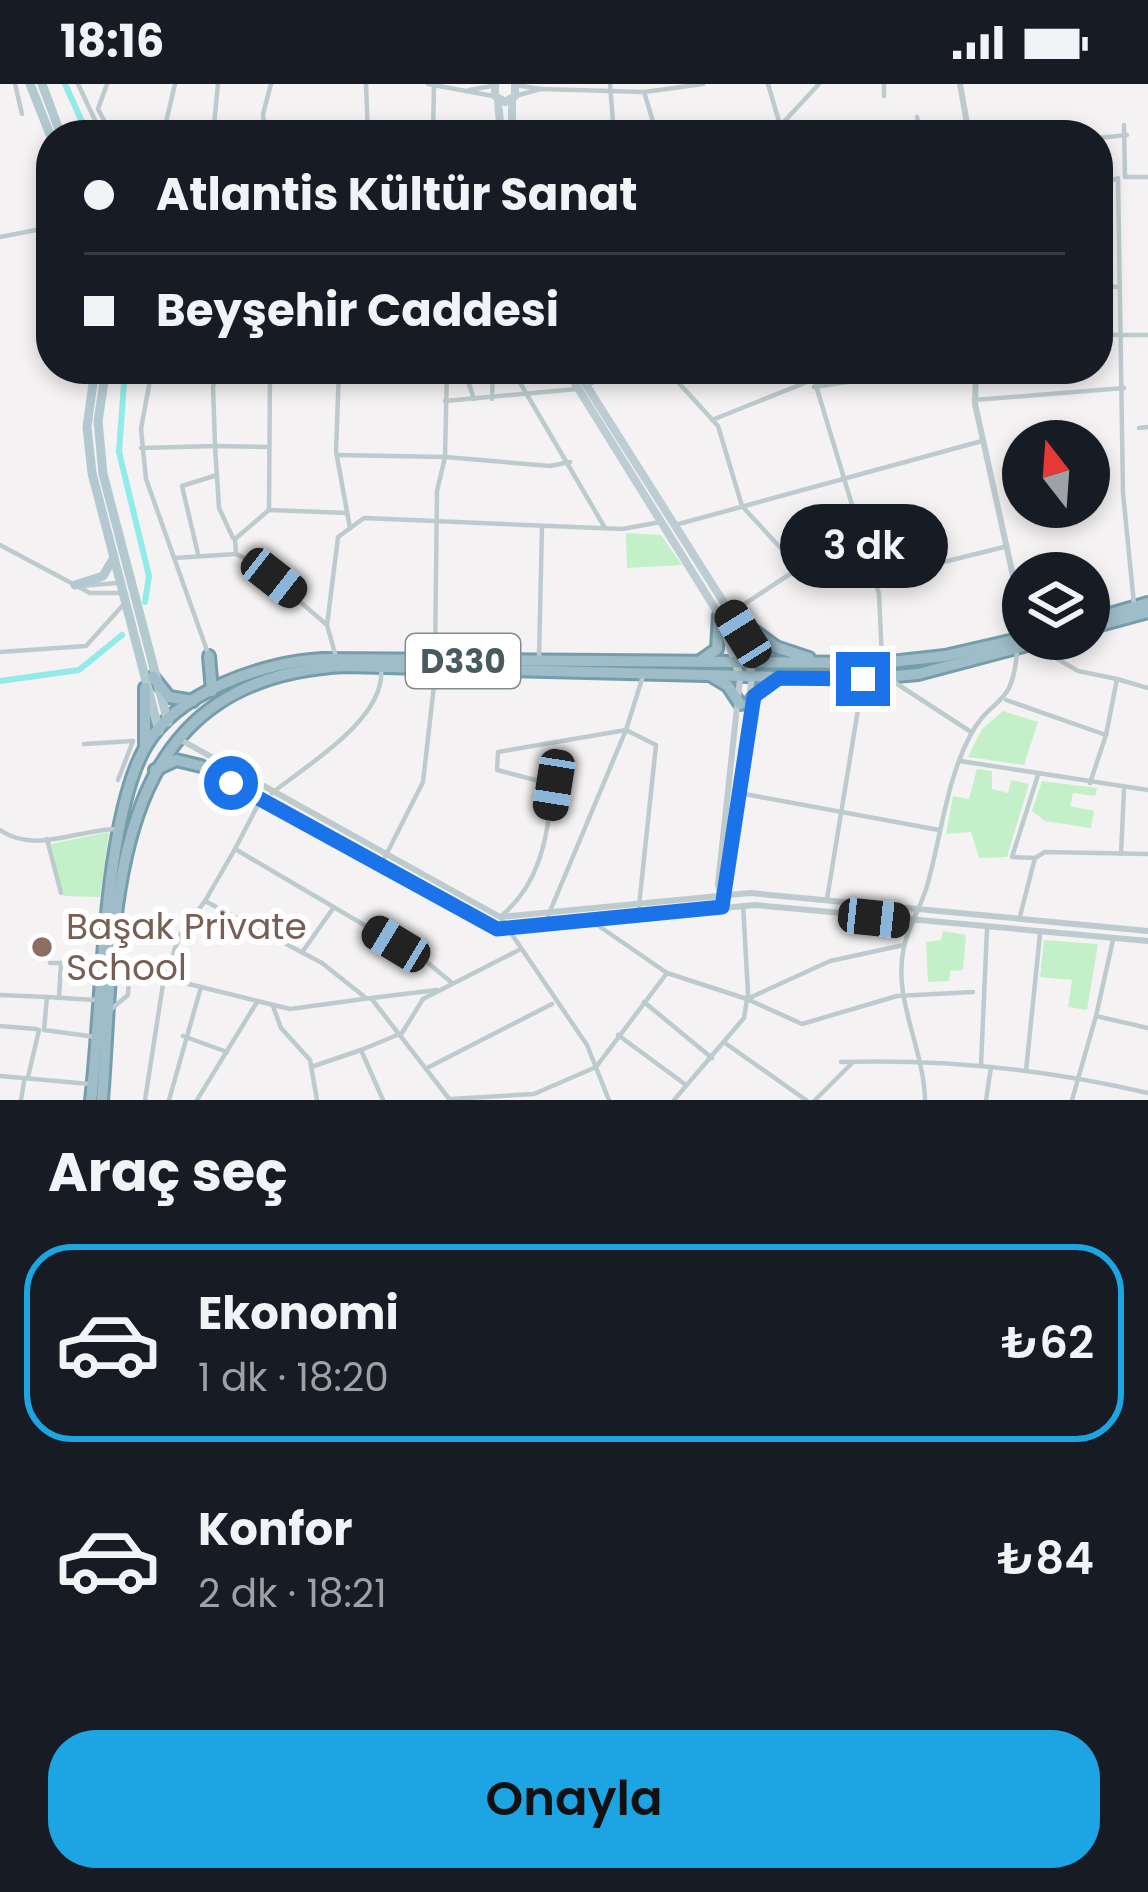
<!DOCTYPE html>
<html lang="tr">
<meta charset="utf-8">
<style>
:root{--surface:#171b24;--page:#20242c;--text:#f1f3f6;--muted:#9ea1a6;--line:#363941;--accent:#1da5e3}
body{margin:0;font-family:Poppins,sans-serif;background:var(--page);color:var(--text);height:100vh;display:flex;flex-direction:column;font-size:45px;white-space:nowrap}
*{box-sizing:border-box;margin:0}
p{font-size:39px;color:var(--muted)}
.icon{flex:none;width:66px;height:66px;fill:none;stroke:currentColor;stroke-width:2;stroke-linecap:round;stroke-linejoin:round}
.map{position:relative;height:1016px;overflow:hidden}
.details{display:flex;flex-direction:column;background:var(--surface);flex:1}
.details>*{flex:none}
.top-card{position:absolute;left:36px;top:36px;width:1077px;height:264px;border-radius:48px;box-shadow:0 6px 18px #0003;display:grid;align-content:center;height:264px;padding:0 48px;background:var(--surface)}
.needle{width:78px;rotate:343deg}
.controls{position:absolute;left:1002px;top:336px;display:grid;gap:24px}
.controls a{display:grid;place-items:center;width:108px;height:108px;border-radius:50%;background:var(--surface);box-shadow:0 6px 18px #0003;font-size:60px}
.end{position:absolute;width:54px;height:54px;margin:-27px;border:15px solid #1a73e8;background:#fff;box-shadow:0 0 0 6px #fff}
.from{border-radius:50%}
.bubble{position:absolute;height:84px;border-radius:42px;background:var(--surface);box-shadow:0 6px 18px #0003;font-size:39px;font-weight:600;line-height:84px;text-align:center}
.car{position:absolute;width:36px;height:72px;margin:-36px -18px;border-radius:15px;box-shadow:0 0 9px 3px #0007;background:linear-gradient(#222 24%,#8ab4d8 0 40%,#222 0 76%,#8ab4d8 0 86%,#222 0)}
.top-card b{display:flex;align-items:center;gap:42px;height:114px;font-size:45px}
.top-card b+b{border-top:3px solid var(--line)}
.top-card i{width:30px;height:30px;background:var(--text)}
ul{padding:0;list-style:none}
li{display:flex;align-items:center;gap:36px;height:198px;margin:0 24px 18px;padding:0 24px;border:6px solid transparent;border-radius:48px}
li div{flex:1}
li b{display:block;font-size:45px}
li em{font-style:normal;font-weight:600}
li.selected{border-color:var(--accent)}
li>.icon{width:108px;height:108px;stroke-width:1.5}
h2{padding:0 48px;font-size:54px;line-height:144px}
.action{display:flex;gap:24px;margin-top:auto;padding:24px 48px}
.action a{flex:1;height:138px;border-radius:48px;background:var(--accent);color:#111;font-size:48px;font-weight:600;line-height:138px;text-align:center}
.status{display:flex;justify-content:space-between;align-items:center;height:84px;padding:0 60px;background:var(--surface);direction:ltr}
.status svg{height:33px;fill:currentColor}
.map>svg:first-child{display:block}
.green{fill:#c3f0c9}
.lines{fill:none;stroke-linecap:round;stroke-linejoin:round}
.canal{stroke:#91ebe8;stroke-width:6}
.trunk-casing{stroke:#769dab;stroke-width:16}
.minor{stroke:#becbce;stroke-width:4.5}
.tertiary{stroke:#becbce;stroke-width:6}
.secondary{stroke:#becdd3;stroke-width:8}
.primary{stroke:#b3c9d0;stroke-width:9}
.trunk{stroke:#9fbdc8;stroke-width:10}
.route{stroke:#1a73e8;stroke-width:15}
.education-dot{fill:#8d6e63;stroke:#fff;stroke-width:4.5}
.labels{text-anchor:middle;stroke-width:12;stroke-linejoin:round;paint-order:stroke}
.shield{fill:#fff;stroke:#808c90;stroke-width:3}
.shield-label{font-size:33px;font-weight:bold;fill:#4a5b60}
.education-label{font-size:36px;fill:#785e54;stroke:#fff;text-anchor:start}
</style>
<div class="status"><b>18:16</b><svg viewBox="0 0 49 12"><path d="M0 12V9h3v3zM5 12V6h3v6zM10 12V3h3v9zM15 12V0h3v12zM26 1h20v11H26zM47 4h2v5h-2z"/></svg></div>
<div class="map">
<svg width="1148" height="1016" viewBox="0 0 1148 1016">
<rect width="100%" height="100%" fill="#f4f2f3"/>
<g class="green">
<path d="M626,449L661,451L682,481L627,484Z"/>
<path d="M1003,627L1038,638L1024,681L968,673L982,645Z"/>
<path d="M977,685L992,687V705L1008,709L1011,696L1029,700L1007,773L979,774L971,748L946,750L953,712L969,715Z"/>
<path d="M1042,697L1097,704L1095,712L1073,709L1070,722L1094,727L1091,744L1045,737L1032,727Z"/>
<path d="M109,748L100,813L63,812L51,760Z"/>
<path d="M943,847L966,851L963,886L950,887L949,897L928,898L926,858L941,856Z"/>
<path d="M1044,856L1098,860L1087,926L1068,923L1072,896L1040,893Z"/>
</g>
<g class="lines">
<g class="canal">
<path d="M65,0L88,51"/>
<path d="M125,285L119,368L149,492L145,518"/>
<path d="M0,597L79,586L122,551"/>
</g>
<g class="trunk-casing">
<g id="trunk">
<path d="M730,529L776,563L809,574"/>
<path d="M1089,536L1148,519"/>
<path d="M1089,544L1148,528"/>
<path d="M209,572L212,607"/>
<path d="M700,577L717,565L719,531"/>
<path d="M153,593L169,613L193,617"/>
<path d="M713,593L728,602L740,620"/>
<path d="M145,604V661"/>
<path d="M748,621L758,606L776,595"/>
<path d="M155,686L176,676L201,682"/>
<path d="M91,1016C102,927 103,735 146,662C177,608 264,578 322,575L882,579L945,572L1023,554"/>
<path d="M102,1016C117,830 98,594 346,582L863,595L918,590L1050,555"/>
</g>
</g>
<g class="minor">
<path d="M15,0L22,30"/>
<path d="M78,0L102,51"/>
<path d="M107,0L98,25L112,51"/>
<path d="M366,0L368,51"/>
<path d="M428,0L493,12"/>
<path d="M610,0L614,51"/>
<path d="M768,0L783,51"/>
<path d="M884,0V12"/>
<path d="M541,5L644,8L703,0"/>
<path d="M469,6L492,2"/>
<path d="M645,11L657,51"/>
<path d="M515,12L541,5L516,1"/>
<path d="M917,33L921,51"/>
<path d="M1124,41L1125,93"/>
<path d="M780,42L819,0"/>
<path d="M265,50L367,44"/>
<path d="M163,51L175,0"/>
<path d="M213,51L218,0"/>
<path d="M265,51L263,30L271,0"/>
<path d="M433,51L434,1"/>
<path d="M1098,54L1127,51"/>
<path d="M1127,93H1148"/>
<path d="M1118,94L1123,409L1134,520"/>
<path d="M1098,99L1116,95"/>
<path d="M0,153L51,143"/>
<path d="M1098,202L1120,203"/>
<path d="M1098,251H1148"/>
<path d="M152,285L141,345L146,395L209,572"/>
<path d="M339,285L336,367L350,444"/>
<path d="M464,285L474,315"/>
<path d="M512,285L605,444"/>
<path d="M666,285L718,342L742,422L799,484L815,491L875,495L1004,463"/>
<path d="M811,285L879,510L882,575"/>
<path d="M586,302L617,285"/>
<path d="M814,303L932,285"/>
<path d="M492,315L493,285"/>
<path d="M974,316L1124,304"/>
<path d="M445,317L577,305"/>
<path d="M712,336L812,296"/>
<path d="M1139,344L1148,343"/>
<path d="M141,364L215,362L213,302L219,285"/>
<path d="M337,371L445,373L447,285"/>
<path d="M269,426L347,429"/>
<path d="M675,441L982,357"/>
<path d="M233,454L219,424L215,362L268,363"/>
<path d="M0,461L90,509H120"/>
<path d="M198,470L182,402L217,391"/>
<path d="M236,470L255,479L327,541L336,573"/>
<path d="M174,474L236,470L235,455L269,426L270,285"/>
<path d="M80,502L116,499"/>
<path d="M734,527L799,484"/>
<path d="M327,541L338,453L364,434L622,445L661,438"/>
<path d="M1037,563L1078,587L1117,595L1106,651"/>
<path d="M0,568L86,562L124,520"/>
<path d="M539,574L542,442"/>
<path d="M435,576L437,407L445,373L550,382L570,378"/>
<path d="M888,594L971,648"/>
<path d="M1117,595L1148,604"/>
<path d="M1006,616L1106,651L1090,699"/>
<path d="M84,660L133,657L118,696"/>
<path d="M960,677L1148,706"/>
<path d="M272,709C307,681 387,634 381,584"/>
<path d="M739,709L939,746"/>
<path d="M0,746C36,771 80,744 120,745"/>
<path d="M47,755L61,809"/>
<path d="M235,765L260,717"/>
<path d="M1121,770L1124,706"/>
<path d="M385,773L423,698L436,584"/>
<path d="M1035,774L1045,768L1148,770"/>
<path d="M827,815L863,595"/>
<path d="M548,832L626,646L643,592"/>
<path d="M1020,832L1035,774L1012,773L1038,691"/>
<path d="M593,838L667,889"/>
<path d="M904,861L830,877L747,915L802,940L897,912L973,908"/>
<path d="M303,867L334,823"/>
<path d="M50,879H61L59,914"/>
<path d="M201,903L164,894L180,851L205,817"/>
<path d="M0,911L47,913L44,946L96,953"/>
<path d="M47,913L95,916"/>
<path d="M366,914L322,879L205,817L235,765L427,878L452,899"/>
<path d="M371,914L437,906"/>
<path d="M644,918L712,974"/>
<path d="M273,922L281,944L310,976L317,1016"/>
<path d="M109,927L128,911L129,887L115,872"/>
<path d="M1096,932L1113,856"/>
<path d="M0,942L36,945"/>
<path d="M618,951L686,1001"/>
<path d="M183,952L227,968"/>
<path d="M725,959L806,1016"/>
<path d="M841,978C945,975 1046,985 1148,1009"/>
<path d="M981,981L987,845"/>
<path d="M311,983L361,966"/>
<path d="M429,983L552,920"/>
<path d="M1026,987L1040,850"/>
<path d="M0,992L90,1000"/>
<path d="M28,993L39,946"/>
<path d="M450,1015L534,1010L596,983L667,889L747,915"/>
<path d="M21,1016L24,998"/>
<path d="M145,1016L164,894"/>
<path d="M169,1016L201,903L290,925L371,914L450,1016"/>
<path d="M197,1016L257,918"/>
<path d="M383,1016L361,966L402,949L423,915L519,866"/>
<path d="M609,1016L587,961L500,833C542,799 546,753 554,701L497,686L498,668L626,646L656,661L639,822"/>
<path d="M674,1016L744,934L748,909L743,821"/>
<path d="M815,1016L853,978"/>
<path d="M925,1016C924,964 892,914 904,863C908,843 921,823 927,802C941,754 946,697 970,652C991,611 1013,626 1017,567"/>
<path d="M986,1016L991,983"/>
<path d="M1072,1016L1096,932L1148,944"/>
</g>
<g class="tertiary">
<path d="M960,0L969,51"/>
<path d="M976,285L975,320L1023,537"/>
<path d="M181,656L500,833L750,809L1148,847"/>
<path d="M201,681L497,845L755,821L1148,857"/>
<path d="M722,810L752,593"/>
<path d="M722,823L718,800L740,595"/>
</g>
<g class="secondary">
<path d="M495,0V12L505,18L515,12V0"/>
<path d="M498,17L501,51"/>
<path d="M512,51V17"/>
<path d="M566,285L719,531L740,592"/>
<path d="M576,285L743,549L752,593"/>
</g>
<g class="primary">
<path d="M30,0L51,53"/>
<path d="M42,0L61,51"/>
<path d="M95,285L87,343L92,389L159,647"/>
<path d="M106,285L98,337L103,390L168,638"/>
<path d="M75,501L103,492L113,475"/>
</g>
<use href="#trunk" class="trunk"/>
</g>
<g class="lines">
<path class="route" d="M231,699L497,845L722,823L754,612L779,594L863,595"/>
</g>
<circle class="education-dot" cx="42" cy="863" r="12"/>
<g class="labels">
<rect class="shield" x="406" y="550" width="114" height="54" rx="9"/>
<g class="shield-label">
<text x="463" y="589">D330</text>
</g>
<g class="education-label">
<text x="66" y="855">Başak Private<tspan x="66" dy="41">School</tspan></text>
</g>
</g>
</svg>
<div class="controls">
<a><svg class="needle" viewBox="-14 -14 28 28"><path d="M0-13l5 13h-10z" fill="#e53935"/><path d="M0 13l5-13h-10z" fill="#9ea1a6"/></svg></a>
<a><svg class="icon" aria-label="layers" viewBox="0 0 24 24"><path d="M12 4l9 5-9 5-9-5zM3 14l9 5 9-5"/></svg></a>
</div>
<i class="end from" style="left:231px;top:699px"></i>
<i class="end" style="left:863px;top:595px"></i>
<div class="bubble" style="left:780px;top:420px;width:168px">3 dk</div>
<i class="car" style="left:274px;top:494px;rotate:128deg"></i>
<i class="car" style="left:743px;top:550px;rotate:328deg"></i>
<i class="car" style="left:554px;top:701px;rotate:189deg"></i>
<i class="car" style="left:874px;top:834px;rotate:96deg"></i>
<i class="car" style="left:396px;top:860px;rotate:301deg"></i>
<div class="top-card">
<b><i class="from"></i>Atlantis Kültür Sanat</b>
<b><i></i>Beyşehir Caddesi</b>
</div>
</div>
<section class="details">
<h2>Araç seç</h2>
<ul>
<li class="selected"><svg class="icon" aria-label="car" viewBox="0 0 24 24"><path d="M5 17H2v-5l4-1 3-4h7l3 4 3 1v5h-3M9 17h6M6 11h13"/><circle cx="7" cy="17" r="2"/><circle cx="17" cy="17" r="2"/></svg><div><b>Ekonomi</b><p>1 dk · 18:20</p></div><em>₺62</em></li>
<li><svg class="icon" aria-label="car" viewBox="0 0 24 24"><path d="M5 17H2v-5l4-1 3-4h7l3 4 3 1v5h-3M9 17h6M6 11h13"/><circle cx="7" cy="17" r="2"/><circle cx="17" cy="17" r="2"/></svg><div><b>Konfor</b><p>2 dk · 18:21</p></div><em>₺84</em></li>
</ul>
<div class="action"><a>Onayla</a></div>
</section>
